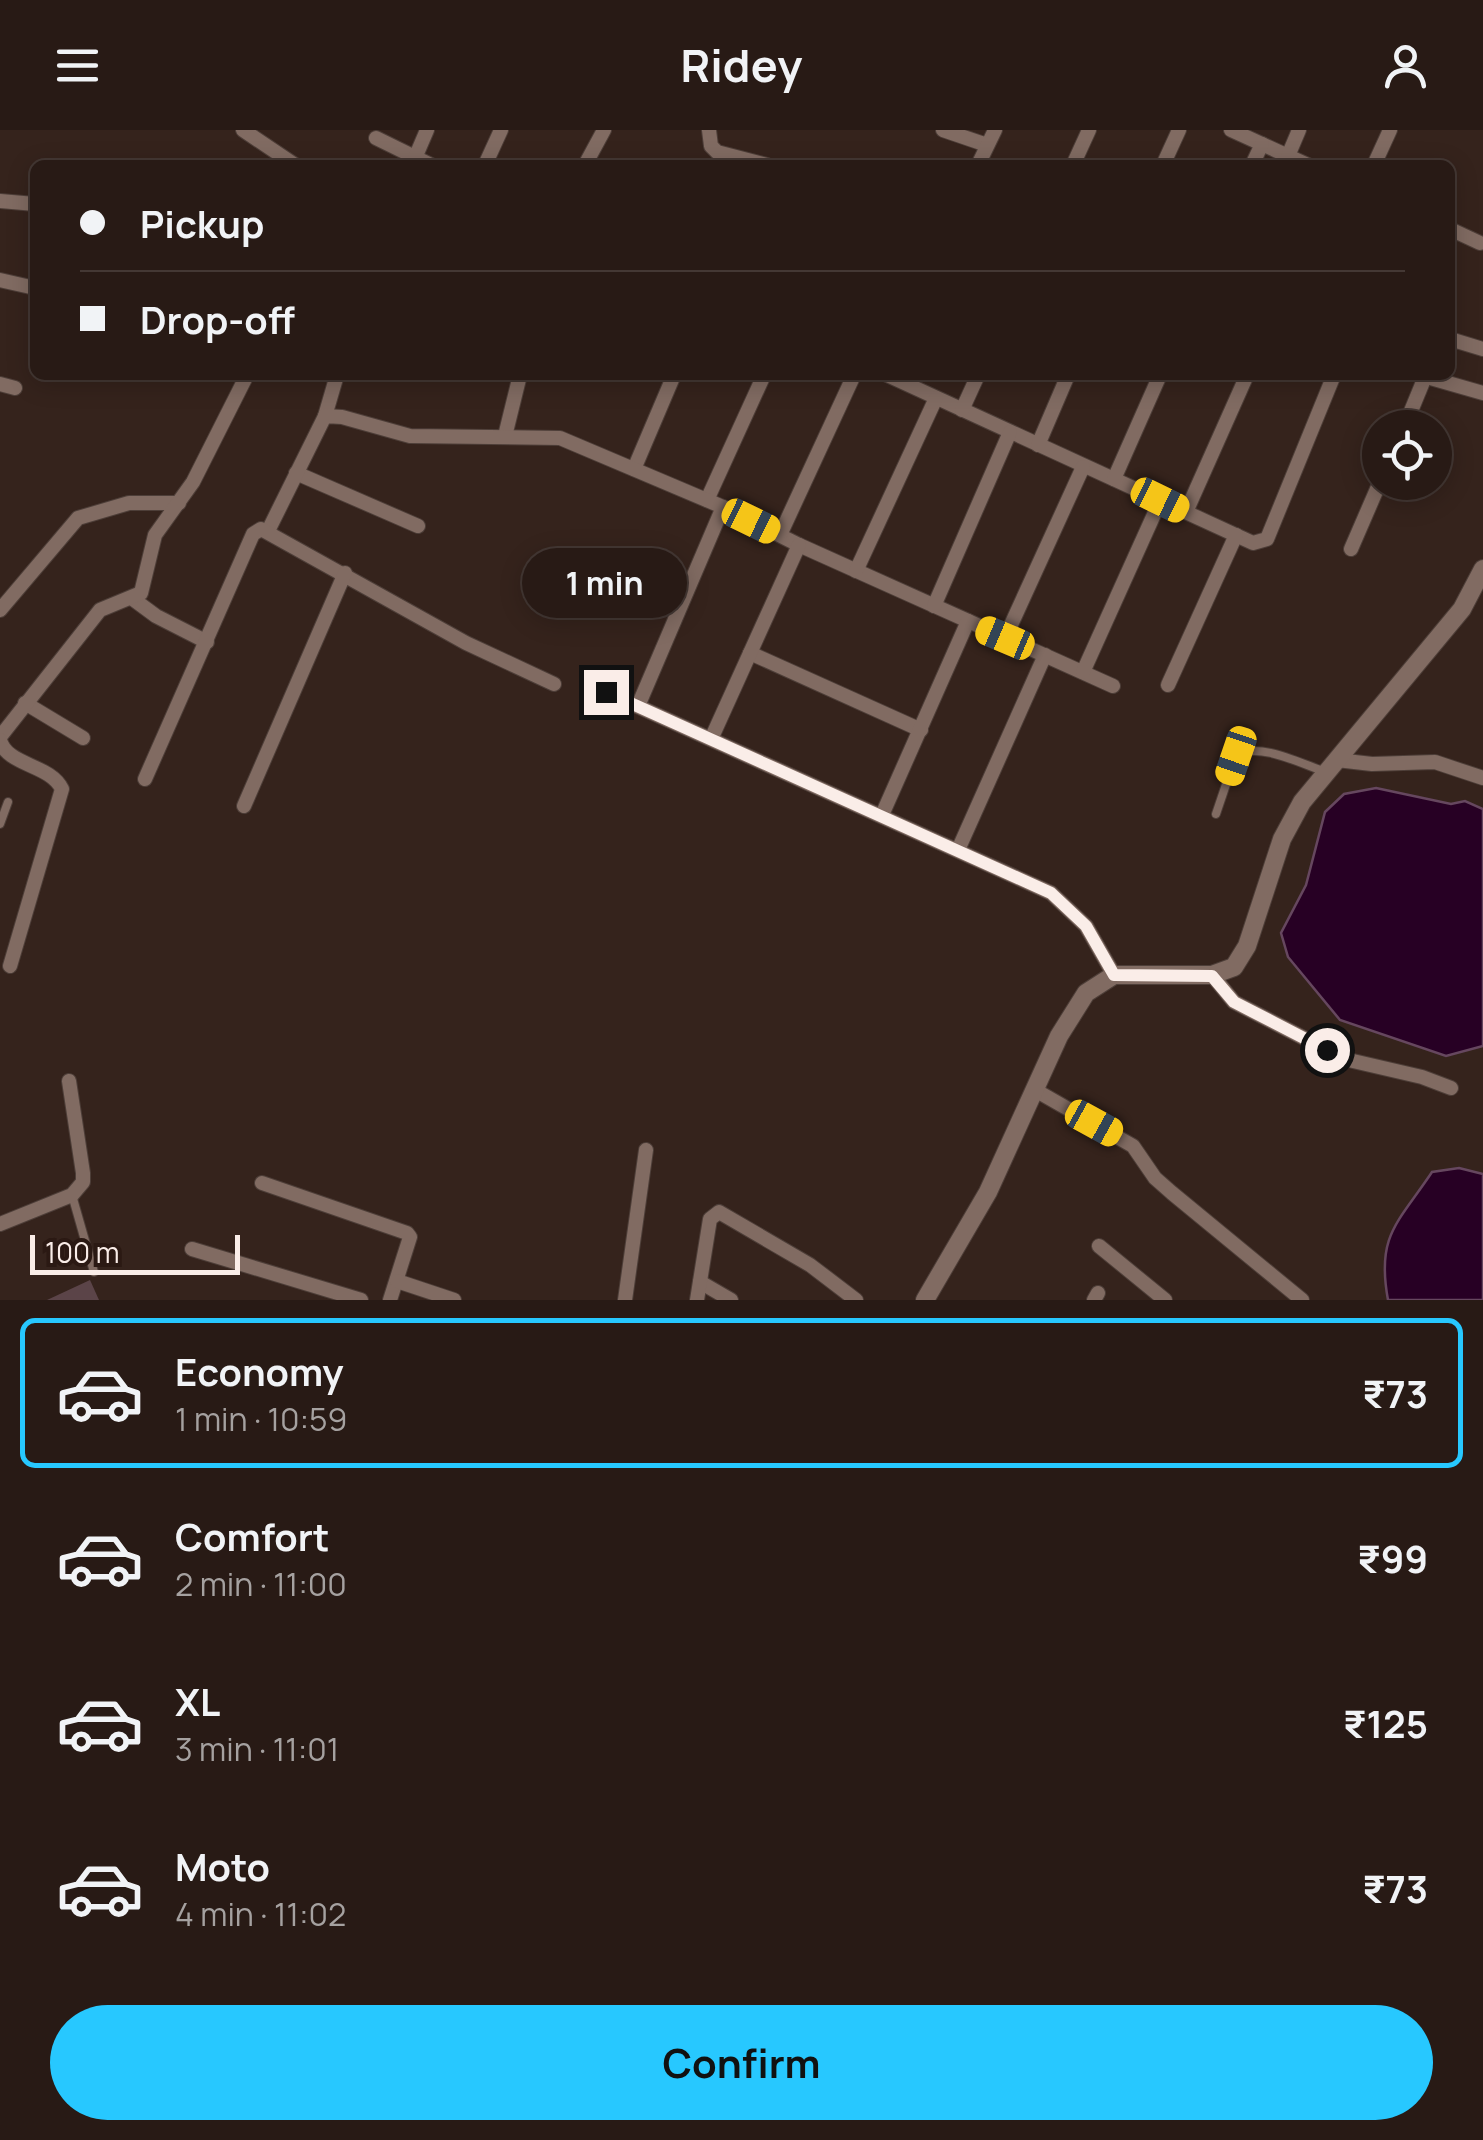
<!DOCTYPE html>
<meta charset="utf-8">
<style>
:root{--surface:#281a15;--page:#342722;--text:#f1f3f6;--muted:#a5a1a0;--line:#443834;--accent:#27c8ff}
body{margin:0;font-family:Manrope,sans-serif;background:var(--page);color:var(--text);height:100vh;display:flex;flex-direction:column;font-size:38px;white-space:nowrap}
*{box-sizing:border-box;margin:0}
p{font-size:32px;color:var(--muted)}
.icon{flex:none;width:55px;height:55px;fill:none;stroke:currentColor;stroke-width:2;stroke-linecap:round;stroke-linejoin:round}
.map{position:relative;height:1170px;overflow:hidden}
.side{display:flex;flex-direction:column;background:var(--surface);flex:1}
.side>*{flex:none}
.hud{position:absolute;left:30px;top:30px;width:1425px;height:220px;border-radius:15px;box-shadow:0 5px 25px #0003,0 0 0 2px var(--line);display:grid;align-content:center;height:220px;padding:0 50px;background:var(--surface)}
.buttons{position:absolute;left:1362px;top:280px;display:grid;gap:20px}
.buttons a{display:grid;place-items:center;width:90px;height:90px;border-radius:50%;background:var(--surface);box-shadow:0 5px 25px #0003,0 0 0 2px var(--line);font-size:50px}
.scale{position:absolute;left:30px;bottom:25px;width:210px;box-sizing:border-box;padding-left:10px;border:5px solid #faede8;border-top:0;font-size:28px;line-height:35px;white-space:nowrap;color:#faede8;-webkit-text-stroke:8px #2b1913;paint-order:stroke}
.end{position:absolute;width:45px;height:45px;margin:-22px;border:12px solid #faede8;background:#111;box-shadow:0 0 0 5px #111}
.from{border-radius:50%}
.bubble{position:absolute;height:70px;border-radius:35px;background:var(--surface);box-shadow:0 5px 25px #0003,0 0 0 2px var(--line);font-size:32px;font-weight:700;line-height:70px;text-align:center}
.car{position:absolute;width:30px;height:60px;margin:-30px -15px;border-radius:12px;box-shadow:0 0 8px 2px #0007;background:linear-gradient(#f5c518 24%,#345 0 40%,#f5c518 0 76%,#345 0 86%,#f5c518 0)}
.hud b{display:flex;align-items:center;gap:35px;height:95px;font-size:38px}
.hud b+b{border-top:2px solid var(--line)}
.hud i{width:25px;height:25px;background:var(--text)}
ul{padding:18px 0 0;list-style:none}
li{display:flex;align-items:center;gap:30px;height:150px;margin:0 20px 15px;padding:0 30px;border:5px solid transparent;border-radius:15px}
li div{flex:1}
li b{display:block;font-size:38px}
li em{font-style:normal;font-weight:700}
li.current{border-color:var(--accent)}
li>.icon{width:90px;height:90px;stroke-width:1.5}
.action{display:flex;gap:20px;margin-top:auto;padding:20px 50px}
.action a{flex:1;height:115px;border-radius:60px;background:var(--accent);color:#111;font-size:40px;font-weight:700;line-height:115px;text-align:center}
header{display:flex;justify-content:space-between;align-items:center;height:130px;padding:0 50px;background:var(--surface);font-size:45px;font-weight:700}
.map>svg:first-child{display:block}
.water{fill:#270024;stroke:#66475f;stroke-width:2.5}
.building{fill:#5b4448}
.lines{fill:none;stroke-linecap:round;stroke-linejoin:round}
.service-casing{stroke:#4d3e38;stroke-width:10}
.minor-casing{stroke:#4d3e38;stroke-width:16}
.tertiary-casing{stroke:#4d3e38;stroke-width:20}
.service{stroke:#816b62;stroke-width:8}
.minor{stroke:#816b62;stroke-width:14}
.tertiary{stroke:#816b62;stroke-width:18}
.route{stroke:#faede8;stroke-width:12}
</style>
<header><svg class="icon" aria-label="menu" viewBox="0 0 24 24"><path d="M4 6h16M4 12h16M4 18h16"/></svg>Ridey<svg class="icon" aria-label="person" viewBox="0 0 24 24"><circle cx="12" cy="8" r="4"/><path d="M4 21q1-7 8-7t8 7"/></svg></header>
<div class="map">
<svg width="1483" height="1170" viewBox="0 0 1483 1170">
<rect width="100%" height="100%" fill="#35231c"/>
<g class="water">
<path d="M1376,658L1451,674L1465,671L1483,679V916L1446,926L1340,890L1288,827L1281,803L1306,755L1325,682L1344,664Z"/>
<path d="M1459,1038L1483,1044V1170H1388C1376,1105 1398,1093 1432,1042Z"/>
</g>
<path class="building" d="M90,1150L99,1170H47Z"/>
<g class="lines">
<g class="service-casing">
<g id="service">
<path d="M1216,684L1236,625C1261,612 1301,634 1326,642"/>
<path d="M0,694L8,672"/>
<path d="M72,1065L94,1142"/>
</g>
</g>
<g class="minor-casing">
<g id="minor">
<path d="M243,0L295,35"/>
<path d="M709,0L711,16L717,22L767,35"/>
<path d="M943,0L987,15"/>
<path d="M1231,0L1308,35"/>
<path d="M376,8L431,35"/>
<path d="M1288,26L1299,0"/>
<path d="M415,28L427,0"/>
<path d="M485,35L501,0"/>
<path d="M585,35L604,0"/>
<path d="M978,35L995,0"/>
<path d="M1073,35L1089,0"/>
<path d="M1163,35L1179,0"/>
<path d="M1252,35L1262,14"/>
<path d="M1374,35L1390,0"/>
<path d="M0,71L35,74"/>
<path d="M1450,99L1480,113"/>
<path d="M0,150L35,158"/>
<path d="M1450,209L1483,219"/>
<path d="M887,245L1253,413L1267,409L1334,245"/>
<path d="M1420,245L1483,263"/>
<path d="M0,254L15,258"/>
<path d="M962,280L978,245"/>
<path d="M325,286L337,245"/>
<path d="M1404,298L1425,247"/>
<path d="M505,306L520,245"/>
<path d="M1038,315L1068,245"/>
<path d="M634,339L674,245"/>
<path d="M296,343L418,396"/>
<path d="M1114,349L1160,245"/>
<path d="M707,370L764,245"/>
<path d="M1186,382L1247,245"/>
<path d="M268,401L325,286L342,287L410,306L560,308L723,377L799,415L1113,556"/>
<path d="M780,405L854,245"/>
<path d="M1351,419L1380,352"/>
<path d="M856,441L936,268"/>
<path d="M133,469L156,486L207,512"/>
<path d="M934,476L1010,302"/>
<path d="M0,480L78,388L129,373H179"/>
<path d="M1005,508L1083,337"/>
<path d="M750,523L921,600"/>
<path d="M1083,542L1161,369"/>
<path d="M1168,555L1236,405"/>
<path d="M606,562L1051,763L1086,796L1114,845"/>
<path d="M25,573L83,608"/>
<path d="M638,576L723,377"/>
<path d="M0,607L100,480L141,463L155,405L193,352L247,245"/>
<path d="M712,607L799,415"/>
<path d="M0,610C7,636 50,634 62,659L10,836"/>
<path d="M1337,630L1372,634L1435,632L1483,648"/>
<path d="M145,649L253,404L261,399L466,513L554,554"/>
<path d="M244,676L345,443"/>
<path d="M882,685L968,491"/>
<path d="M958,720L1045,525"/>
<path d="M1212,845L1234,872L1327,920L1353,931L1422,947L1451,958"/>
<path d="M1035,960L1133,1016L1155,1048L1172,1063L1302,1170"/>
<path d="M262,1053L407,1103L410,1107L390,1170"/>
<path d="M0,1094L72,1065L83,1052V1043L69,951"/>
<path d="M1099,1116L1165,1170"/>
<path d="M192,1119L361,1170"/>
<path d="M397,1151L454,1170"/>
<path d="M700,1152L731,1170"/>
<path d="M625,1170L646,1020"/>
<path d="M697,1170L710,1089L719,1082L810,1135L856,1170"/>
<path d="M1094,1170L1098,1163"/>
</g>
</g>
<g class="tertiary-casing">
<path id="tertiary" d="M925,1170L988,1062L1059,906L1086,863L1114,845H1212L1234,837L1247,816L1282,709L1302,672L1462,479L1483,439"/>
</g>
<use href="#service" class="service"/>
<use href="#minor" class="minor"/>
<use href="#tertiary" class="tertiary"/>
</g>
<g class="lines">
<path class="route" d="M606,562L1051,763L1086,796L1114,845L1212,846L1234,872L1327,920"/>
</g>
</svg>
<div class="buttons">
<a><svg class="icon" aria-label="locate" viewBox="0 0 24 24"><circle cx="12" cy="12" r="6"/><path d="M12 2v4M12 18v4M2 12h4M18 12h4"/></svg></a>
</div>
<div class="scale">100 m</div>
<i class="end from" style="left:1327px;top:920px"></i>
<i class="end" style="left:606px;top:562px"></i>
<div class="bubble" style="left:522px;top:418px;width:165px">1 min</div>
<i class="car" style="left:1160px;top:370px;rotate:116deg"></i>
<i class="car" style="left:751px;top:391px;rotate:116deg"></i>
<i class="car" style="left:1005px;top:508px;rotate:293deg"></i>
<i class="car" style="left:1236px;top:626px;rotate:199deg"></i>
<i class="car" style="left:1094px;top:993px;rotate:119deg"></i>
<div class="hud">
<b><i class="from"></i>Pickup</b>
<b><i></i>Drop-off</b>
</div>
</div>
<section class="side">
<ul>
<li class="current"><svg class="icon" aria-label="car" viewBox="0 0 24 24"><path d="M5 17H2v-5l4-1 3-4h7l3 4 3 1v5h-3M9 17h6M6 11h13"/><circle cx="7" cy="17" r="2"/><circle cx="17" cy="17" r="2"/></svg><div><b>Economy</b><p>1 min · 10:59</p></div><em>₹73</em></li>
<li><svg class="icon" aria-label="car" viewBox="0 0 24 24"><path d="M5 17H2v-5l4-1 3-4h7l3 4 3 1v5h-3M9 17h6M6 11h13"/><circle cx="7" cy="17" r="2"/><circle cx="17" cy="17" r="2"/></svg><div><b>Comfort</b><p>2 min · 11:00</p></div><em>₹99</em></li>
<li><svg class="icon" aria-label="car" viewBox="0 0 24 24"><path d="M5 17H2v-5l4-1 3-4h7l3 4 3 1v5h-3M9 17h6M6 11h13"/><circle cx="7" cy="17" r="2"/><circle cx="17" cy="17" r="2"/></svg><div><b>XL</b><p>3 min · 11:01</p></div><em>₹125</em></li>
<li><svg class="icon" aria-label="car" viewBox="0 0 24 24"><path d="M5 17H2v-5l4-1 3-4h7l3 4 3 1v5h-3M9 17h6M6 11h13"/><circle cx="7" cy="17" r="2"/><circle cx="17" cy="17" r="2"/></svg><div><b>Moto</b><p>4 min · 11:02</p></div><em>₹73</em></li>
</ul>
<div class="action"><a>Confirm</a></div>
</section>
